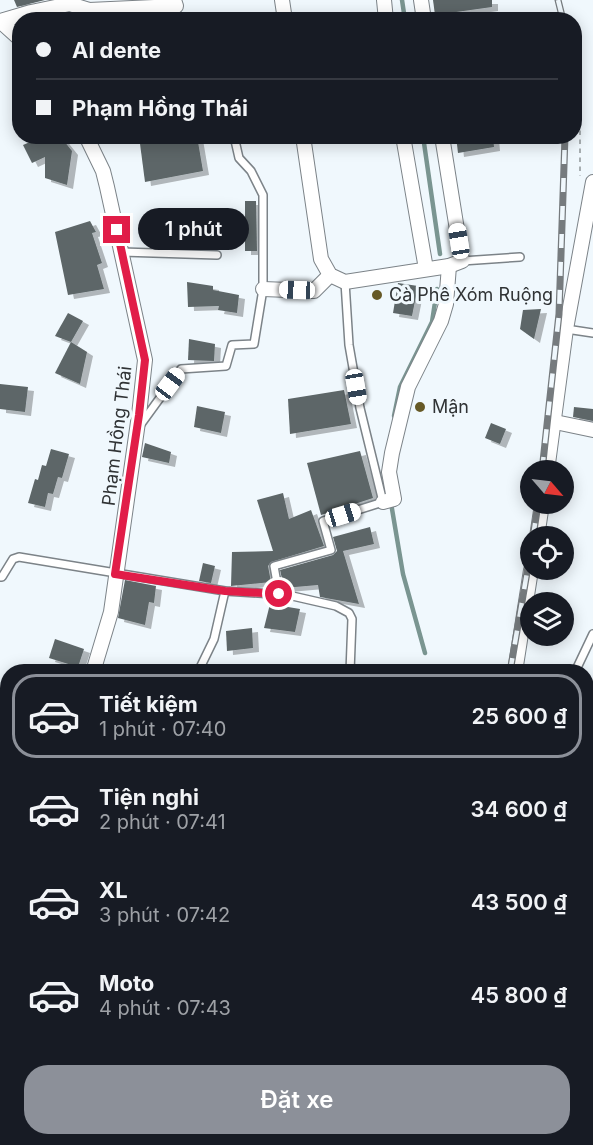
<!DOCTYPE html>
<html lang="vi">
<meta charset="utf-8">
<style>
:root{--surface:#171b24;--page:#242831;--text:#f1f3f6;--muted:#9ea1a6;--line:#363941;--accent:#8c9099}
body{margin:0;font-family:Inter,sans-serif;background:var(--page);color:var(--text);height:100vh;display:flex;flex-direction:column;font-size:22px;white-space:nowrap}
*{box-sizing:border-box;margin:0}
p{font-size:20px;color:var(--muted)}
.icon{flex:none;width:33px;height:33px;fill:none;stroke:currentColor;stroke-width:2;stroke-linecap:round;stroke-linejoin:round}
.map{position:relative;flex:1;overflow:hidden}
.details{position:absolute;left:0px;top:664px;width:594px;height:482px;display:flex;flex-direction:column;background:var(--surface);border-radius:24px 24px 0 0;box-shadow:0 3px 15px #0003}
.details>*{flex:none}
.hud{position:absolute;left:12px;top:12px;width:570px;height:132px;border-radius:24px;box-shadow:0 3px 15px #0003;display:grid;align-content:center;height:132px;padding:0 24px;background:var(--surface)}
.needle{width:39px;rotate:118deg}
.fabs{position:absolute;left:520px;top:460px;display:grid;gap:12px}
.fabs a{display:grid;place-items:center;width:54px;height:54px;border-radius:50%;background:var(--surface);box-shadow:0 3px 15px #0003;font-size:30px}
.end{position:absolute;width:27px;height:27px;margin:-14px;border:8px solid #e11d48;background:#fff;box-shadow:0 0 0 3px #fff}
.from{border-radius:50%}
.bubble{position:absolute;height:42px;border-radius:21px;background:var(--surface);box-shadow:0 3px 15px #0003;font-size:20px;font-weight:600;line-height:42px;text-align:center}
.car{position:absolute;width:18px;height:36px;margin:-18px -9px;border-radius:8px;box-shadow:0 0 4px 2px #0007;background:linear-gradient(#fff 24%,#345 0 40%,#fff 0 76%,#345 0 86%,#fff 0)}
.hud b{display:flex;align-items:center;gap:21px;height:57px;font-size:22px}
.hud b+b{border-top:2px solid var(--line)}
.hud i{width:15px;height:15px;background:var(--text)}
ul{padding:10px 0 0;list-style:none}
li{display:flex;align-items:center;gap:18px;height:84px;margin:0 12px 9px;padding:0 12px;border:3px solid transparent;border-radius:24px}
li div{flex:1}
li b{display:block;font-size:22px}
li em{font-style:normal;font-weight:600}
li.selected{border-color:var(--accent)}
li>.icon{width:54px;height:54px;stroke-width:1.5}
.cta{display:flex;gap:12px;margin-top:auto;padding:12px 24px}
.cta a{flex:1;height:69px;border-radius:24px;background:var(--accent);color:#fff;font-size:24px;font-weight:600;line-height:69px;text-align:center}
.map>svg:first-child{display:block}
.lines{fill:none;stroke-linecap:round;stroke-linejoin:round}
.stream{stroke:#7a9591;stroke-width:4.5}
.building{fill:#5d6667;filter:url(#shadow)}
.service-casing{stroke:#7c8388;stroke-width:10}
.minor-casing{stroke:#7c8388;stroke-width:16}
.path{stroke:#a7aeb1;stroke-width:2;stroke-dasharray:4.5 4.5;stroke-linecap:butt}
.service{stroke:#fff;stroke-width:7}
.minor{stroke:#fff;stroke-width:14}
.rail-casing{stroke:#767b7e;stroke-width:7}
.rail{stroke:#f0f8fd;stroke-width:4.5;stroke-dasharray:14;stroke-linecap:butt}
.route{stroke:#e11d48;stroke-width:8}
.poi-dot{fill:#665926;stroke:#f0f8fd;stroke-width:2}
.labels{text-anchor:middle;stroke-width:6;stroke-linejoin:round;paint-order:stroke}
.poi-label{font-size:18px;fill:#303335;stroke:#f0f8fd;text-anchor:start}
.street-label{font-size:18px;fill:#303335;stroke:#f0f8fd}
</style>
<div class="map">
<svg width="593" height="1145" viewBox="0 0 593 1145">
<defs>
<filter id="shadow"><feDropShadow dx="6" dy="4" stdDeviation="0" flood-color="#0004"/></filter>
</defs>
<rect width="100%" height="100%" fill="#f0f8fd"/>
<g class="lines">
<g class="stream">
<path d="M402,0L405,20"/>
<path d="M423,136L440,254"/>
<path d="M394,416L400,387L432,322L437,289"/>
<path d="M391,503L403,574L425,653"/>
</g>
</g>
<g class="building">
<path d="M14,0H45L17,7Z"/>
<path d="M433,0H492V7L435,15Z"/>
<path d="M44,136H60L72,151L67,185L45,178V157L32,163L23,145Z"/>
<path d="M139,136H197L203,171L145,182Z"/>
<path d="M456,136H493L494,147L458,153Z"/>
<path d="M245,201H256L257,251H245Z"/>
<path d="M90,221L96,232L92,233L102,263L97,265L104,289L68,295L55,232Z"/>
<path d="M187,282L213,286V290L239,295L237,313L218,310L219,306L188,307Z"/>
<path d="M398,283L418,286L412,316L393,313Z"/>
<path d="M541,309L534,339L520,329L523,310Z"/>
<path d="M68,313L83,321L71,342L55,336Z"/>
<path d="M189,339L215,344L214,361L188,360Z"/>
<path d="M71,342L87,352L80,384L55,373Z"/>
<path d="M0,384L28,387L25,412L0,409Z"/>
<path d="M344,390L351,424L290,434L288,399Z"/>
<path d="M197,406L225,412L221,433L194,427Z"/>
<path d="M574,407L593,409V421L573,417Z"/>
<path d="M491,423L506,429L500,444L485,438Z"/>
<path d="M145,443L171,452L169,463L142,457Z"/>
<path d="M51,449L69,454L62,478L58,477L53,494L48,493L45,507L28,503L35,479L38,480L42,465L46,466Z"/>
<path d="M360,451L373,498L321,515L307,463Z"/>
<path d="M283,493L289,519L311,510L324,546L271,562L268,566L271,582L231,586L232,552L273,551L257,500Z"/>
<path d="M370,527L374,544L343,551L359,604L320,597L318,585L284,588L280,570L333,555L337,551L333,537Z"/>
<path d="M203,563L215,566L211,583L199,581Z"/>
<path d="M125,580L156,586L154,603L149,602L145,625L118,618Z"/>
<path d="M270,604L300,609L295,632L264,628Z"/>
<path d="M252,628L253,648L227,651L226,631Z"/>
<path d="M55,639L84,649L78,667L49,658Z"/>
</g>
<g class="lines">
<g class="service-casing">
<g id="service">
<path d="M145,7L150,20"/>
<path d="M122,252L217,255"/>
<path d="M462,261L520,257"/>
<path d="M566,329L593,333"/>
<path d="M141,424L181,369L226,366L232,345L254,344L263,289V195L251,171L239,158L234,136"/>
<path d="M0,577H2L13,559L19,557L225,591L288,595L336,606L349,613L352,619L350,672"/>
<path d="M279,594L274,566L331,550L323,521L383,502L360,408L349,345L345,282"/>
<path d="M198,672L214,639L225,591"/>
<path d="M575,672L593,634"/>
<path d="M0,757L8,759"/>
<path d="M0,944L8,943"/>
<path d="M0,1088L8,1079"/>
</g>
</g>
<g class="minor-casing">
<g id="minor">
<path d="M282,0L285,20"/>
<path d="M384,0L386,20"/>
<path d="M421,0L424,20"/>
<path d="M0,21L31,12L70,4L89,10L176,6L174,0"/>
<path d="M0,21L20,39"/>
<path d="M86,136L103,171L107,187L145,360L139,415L111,612L93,672"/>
<path d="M303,136L321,259L330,275L345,282L449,266L462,261L442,136"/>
<path d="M403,136L426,269"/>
<path d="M263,289L314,291L330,275"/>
<path d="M555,422L593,430"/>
<path d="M547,471L566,329L593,182"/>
<path d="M383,502L394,499L389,472L392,453L408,387L441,321L446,304L449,266"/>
<path d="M537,537L542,504"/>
<path d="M515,672L531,570"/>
<path d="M586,714L593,716"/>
<path d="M0,858L8,853"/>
<path d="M586,963H593"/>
<path d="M0,1008L8,1012"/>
<path d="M87,1138L90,1145"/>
</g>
</g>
<g class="path">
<path d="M560,0L563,20"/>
<path d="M574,77L580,106V176"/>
</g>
<use href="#service" class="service"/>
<use href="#minor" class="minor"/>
<g class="rail-casing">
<g id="rail">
<path d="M558,0L563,20"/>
<path d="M542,471L559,314L565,136"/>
<path d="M533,537L538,504"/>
<path d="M510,672L531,549"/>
<path d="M445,1138L446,1145"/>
</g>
</g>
<use href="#rail" class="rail"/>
</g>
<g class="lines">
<path class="route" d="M117,230L145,360L139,415L115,574L225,591L279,594"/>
</g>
<g class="poi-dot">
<circle cx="377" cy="295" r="6"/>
<circle cx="420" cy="407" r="6"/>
</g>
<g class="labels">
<g class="poi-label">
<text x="389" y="301">Cà Phê Xóm Ruộng</text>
<text x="432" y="413">Mận</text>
</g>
<g class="street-label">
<text transform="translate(117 436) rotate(-83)" y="6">Phạm Hồng Thái</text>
</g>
</g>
</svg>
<div class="fabs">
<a><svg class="needle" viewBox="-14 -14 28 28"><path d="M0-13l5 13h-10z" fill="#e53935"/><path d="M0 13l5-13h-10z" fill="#9ea1a6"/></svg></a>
<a><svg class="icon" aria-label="locate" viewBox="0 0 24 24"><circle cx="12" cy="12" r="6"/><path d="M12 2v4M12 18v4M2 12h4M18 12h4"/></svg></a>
<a><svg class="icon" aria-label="layers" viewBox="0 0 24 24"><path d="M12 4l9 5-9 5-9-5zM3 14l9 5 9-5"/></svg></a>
</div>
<i class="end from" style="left:279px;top:594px"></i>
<i class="end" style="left:117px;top:230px"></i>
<div class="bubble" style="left:138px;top:208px;width:111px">1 phút</div>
<i class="car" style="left:459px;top:241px;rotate:351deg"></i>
<i class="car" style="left:297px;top:290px;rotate:272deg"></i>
<i class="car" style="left:170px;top:384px;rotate:37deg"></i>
<i class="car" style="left:356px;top:387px;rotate:170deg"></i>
<i class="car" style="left:343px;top:515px;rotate:73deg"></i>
<div class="hud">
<b><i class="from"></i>Al dente</b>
<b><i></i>Phạm Hồng Thái</b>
</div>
<section class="details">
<ul>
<li class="selected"><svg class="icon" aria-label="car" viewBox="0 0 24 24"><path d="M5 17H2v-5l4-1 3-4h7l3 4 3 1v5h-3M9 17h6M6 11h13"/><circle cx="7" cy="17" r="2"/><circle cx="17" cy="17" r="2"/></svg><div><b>Tiết kiệm</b><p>1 phút · 07:40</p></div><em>25 600 ₫</em></li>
<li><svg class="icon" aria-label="car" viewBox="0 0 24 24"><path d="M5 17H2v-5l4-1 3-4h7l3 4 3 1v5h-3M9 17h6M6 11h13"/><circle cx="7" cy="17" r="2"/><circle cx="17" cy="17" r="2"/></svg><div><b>Tiện nghi</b><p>2 phút · 07:41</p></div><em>34 600 ₫</em></li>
<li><svg class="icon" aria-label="car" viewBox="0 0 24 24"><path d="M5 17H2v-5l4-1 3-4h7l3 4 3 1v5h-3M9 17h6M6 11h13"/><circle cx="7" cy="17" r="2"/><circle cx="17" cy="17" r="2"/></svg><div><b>XL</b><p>3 phút · 07:42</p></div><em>43 500 ₫</em></li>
<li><svg class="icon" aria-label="car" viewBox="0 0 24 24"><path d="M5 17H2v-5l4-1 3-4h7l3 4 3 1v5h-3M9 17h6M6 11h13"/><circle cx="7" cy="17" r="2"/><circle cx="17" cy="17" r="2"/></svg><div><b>Moto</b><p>4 phút · 07:43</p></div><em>45 800 ₫</em></li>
</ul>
<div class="cta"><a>Đặt xe</a></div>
</section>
</div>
